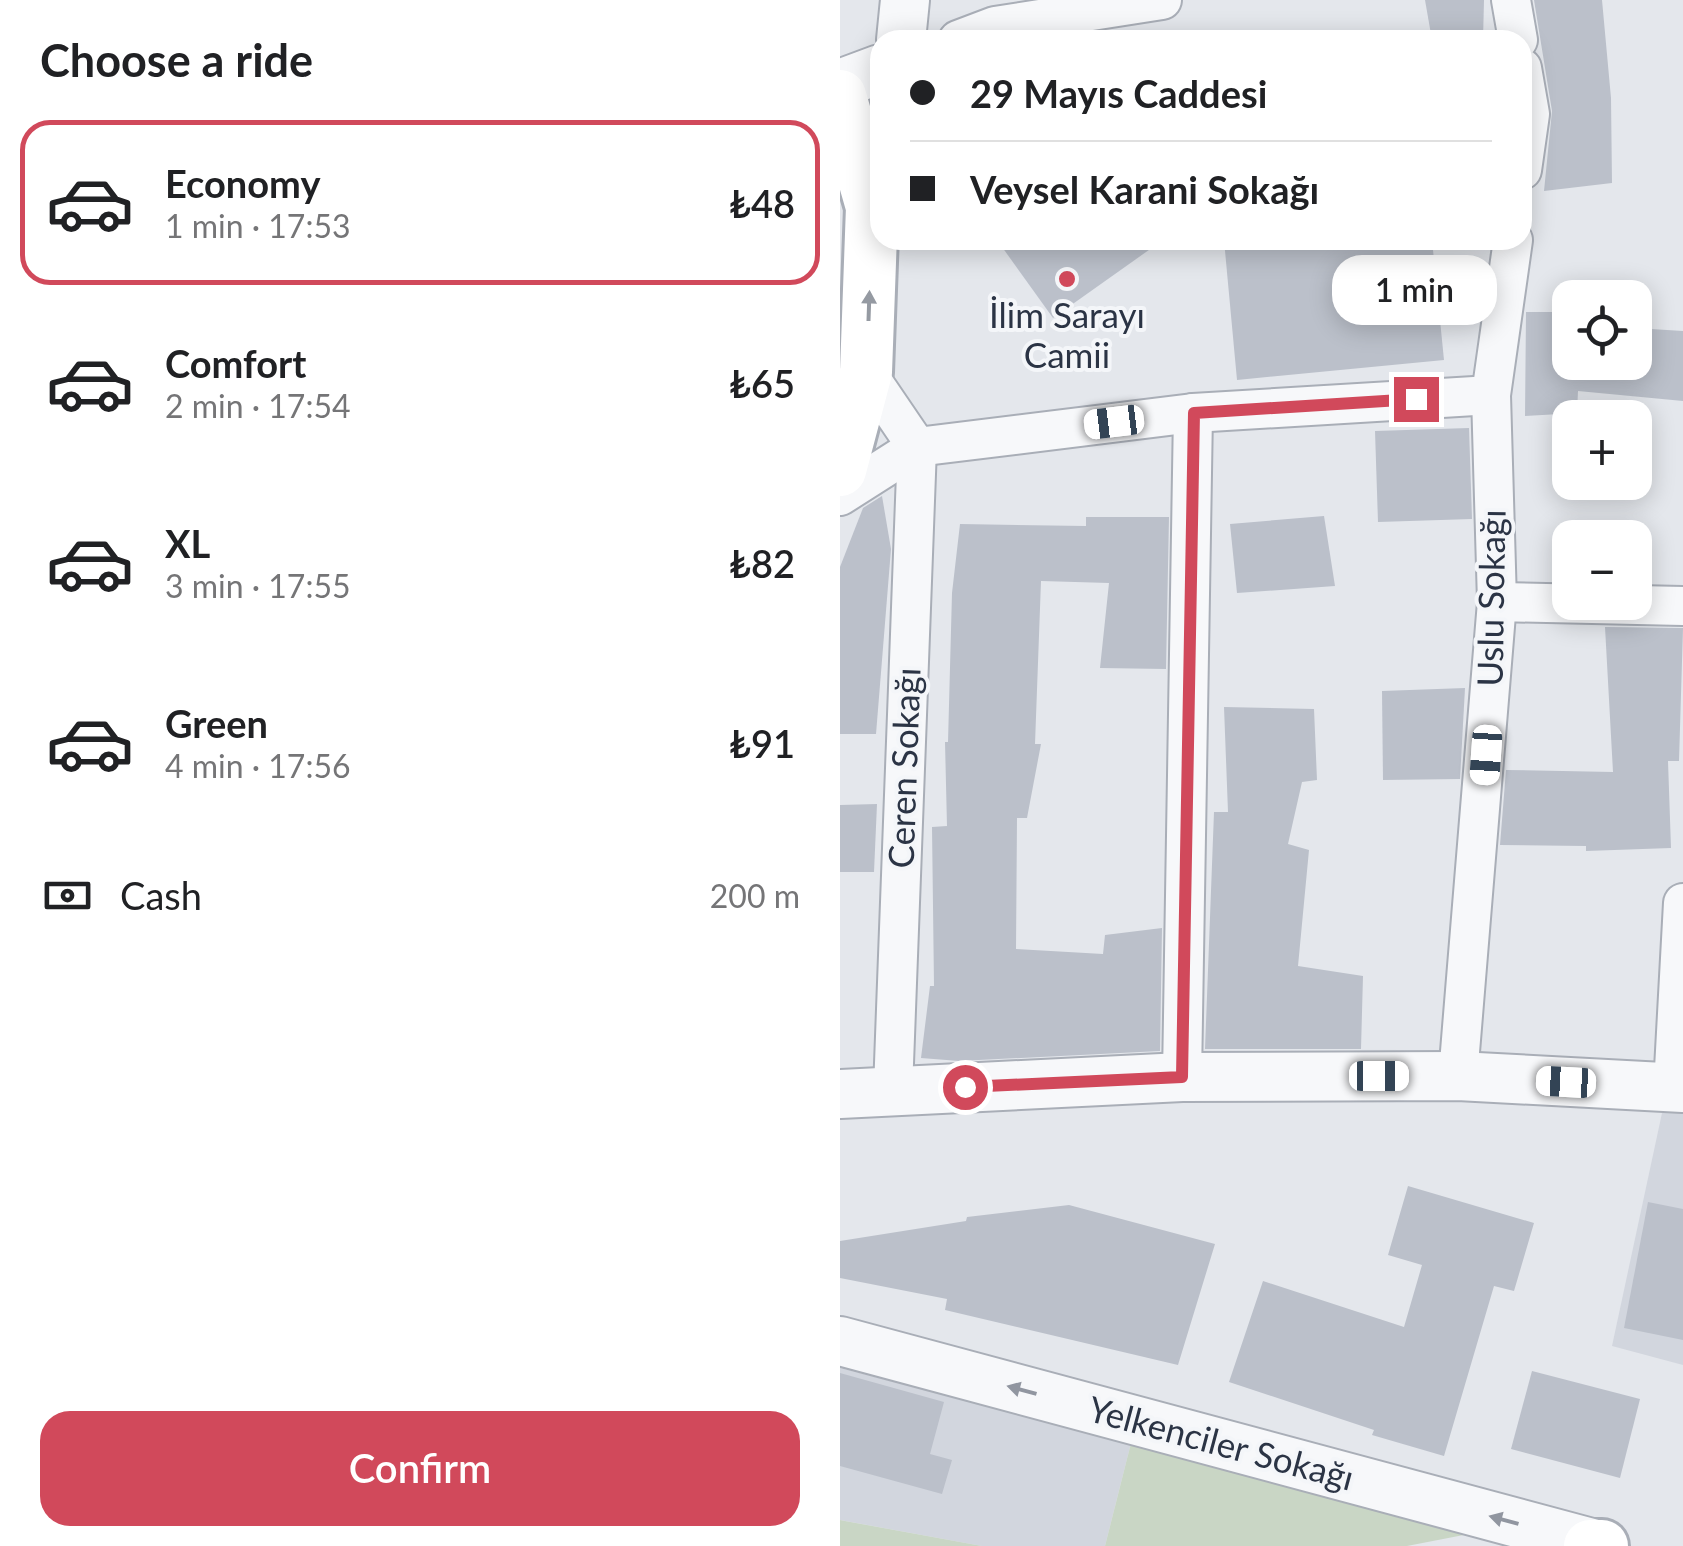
<!DOCTYPE html>
<meta charset="utf-8">
<style>
:root{--surface:#fff;--page:#f2f2f2;--text:#202124;--muted:#757577;--line:#e0e0e0;--accent:#d1495b}
body{margin:0;font-family:Lato,sans-serif;background:var(--page);color:var(--text);height:100vh;display:flex;flex-direction:column;font-size:38px;white-space:nowrap}
*{box-sizing:border-box;margin:0}
p{font-size:32px;color:var(--muted)}
.icon{flex:none;width:55px;height:55px;fill:none;stroke:currentColor;stroke-width:2;stroke-linecap:round;stroke-linejoin:round}
.map{position:relative;flex:1;overflow:hidden}
.panel{display:flex;flex-direction:column;background:var(--surface);width:840px}
.panel>*{flex:none}
.banner{position:absolute;left:30px;top:30px;width:662px;height:220px;border-radius:30px;box-shadow:0 5px 25px #0003;display:grid;align-content:center;height:220px;padding:0 40px;background:var(--surface)}
.tools{position:absolute;left:712px;top:280px;display:grid;gap:20px}
.tools a{display:grid;place-items:center;width:100px;height:100px;border-radius:20px;background:var(--surface);box-shadow:0 5px 25px #0003;font-size:50px}
.end{position:absolute;width:45px;height:45px;margin:-22px;border:12px solid #d1495b;background:#fff;box-shadow:0 0 0 5px #fff}
.from{border-radius:50%}
.bubble{position:absolute;height:70px;border-radius:30px;background:var(--surface);box-shadow:0 5px 25px #0003;font-size:32px;font-weight:600;line-height:70px;text-align:center}
.car{position:absolute;width:30px;height:60px;margin:-30px -15px;border-radius:12px;box-shadow:0 0 8px 2px #0007;background:linear-gradient(#fff 24%,#345 0 40%,#fff 0 76%,#345 0 86%,#fff 0)}
.banner b{display:flex;align-items:center;gap:35px;height:95px;font-size:38px}
.banner b+b{border-top:2px solid var(--line)}
.banner i{width:25px;height:25px;background:var(--text)}
ul{padding:0;list-style:none}
li{display:flex;align-items:center;gap:30px;height:165px;margin:0 20px 15px;padding:0 20px;border:5px solid transparent;border-radius:30px}
li div{flex:1}
li b{display:block;font-size:38px}
li em{font-style:normal;font-weight:600}
li.selected{border-color:var(--accent)}
li>.icon{width:90px;height:90px;stroke-width:1.5}
h2{padding:0 40px;font-size:45px;line-height:120px}
.pay{display:flex;align-items:center;gap:25px;height:110px;padding:0 40px;font-size:38px}
.pay p{margin-inline-start:auto}
.button{display:flex;gap:20px;margin-top:auto;padding:20px 40px}
.button a{flex:1;height:115px;border-radius:30px;background:var(--accent);color:#fff;font-size:40px;font-weight:600;line-height:115px;text-align:center}
main{display:flex;flex:1;min-height:0}
.map>svg:first-child{display:block}
.built{fill:#d2d6de}
.green{fill:#c9d6c5}
.building{fill:#bbc0ca}
.lines{fill:none;stroke-linecap:round;stroke-linejoin:round}
.minor-casing{stroke:#a9aeb7;stroke-width:42}
.tertiary-casing{stroke:#a9aeb7;stroke-width:52}
.secondary-casing{stroke:#a9aeb7;stroke-width:58}
.minor{stroke:#f7f8fa;stroke-width:38}
.tertiary{stroke:#f7f8fa;stroke-width:48}
.secondary{stroke:#fff;stroke-width:52}
.oneway{fill:#959aa2}
.oneway2{fill:#9196a0}
.route{stroke:#d1495b;stroke-width:12}
.poi-dot{fill:#d1495b;stroke:#f4f6f9;stroke-width:4}
.labels{text-anchor:middle;stroke-width:8;stroke-linejoin:round;paint-order:stroke}
.poi-label{font-size:35px;fill:#2b3445;stroke:#f4f6f9}
.street-label{font-size:35px;fill:#2b3445;stroke:#f4f6f9}
</style>
<main>
<section class="panel">
<h2>Choose a ride</h2>
<ul>
<li class="selected"><svg class="icon" aria-label="car" viewBox="0 0 24 24"><path d="M5 17H2v-5l4-1 3-4h7l3 4 3 1v5h-3M9 17h6M6 11h13"/><circle cx="7" cy="17" r="2"/><circle cx="17" cy="17" r="2"/></svg><div><b>Economy</b><p>1 min · 17:53</p></div><em>₺48</em></li>
<li><svg class="icon" aria-label="car" viewBox="0 0 24 24"><path d="M5 17H2v-5l4-1 3-4h7l3 4 3 1v5h-3M9 17h6M6 11h13"/><circle cx="7" cy="17" r="2"/><circle cx="17" cy="17" r="2"/></svg><div><b>Comfort</b><p>2 min · 17:54</p></div><em>₺65</em></li>
<li><svg class="icon" aria-label="car" viewBox="0 0 24 24"><path d="M5 17H2v-5l4-1 3-4h7l3 4 3 1v5h-3M9 17h6M6 11h13"/><circle cx="7" cy="17" r="2"/><circle cx="17" cy="17" r="2"/></svg><div><b>XL</b><p>3 min · 17:55</p></div><em>₺82</em></li>
<li><svg class="icon" aria-label="car" viewBox="0 0 24 24"><path d="M5 17H2v-5l4-1 3-4h7l3 4 3 1v5h-3M9 17h6M6 11h13"/><circle cx="7" cy="17" r="2"/><circle cx="17" cy="17" r="2"/></svg><div><b>Green</b><p>4 min · 17:56</p></div><em>₺91</em></li>
</ul>
<div class="pay"><svg class="icon" aria-label="cash" viewBox="0 0 24 24"><path d="M3 7h18v10H3z"/><circle cx="12" cy="12" r="2"/></svg>Cash<p>200 m</p></div>
<div class="button"><a>Confirm</a></div>
</section>
<div class="map">
<svg width="843" height="1546" viewBox="0 0 843 1546">
<rect width="100%" height="100%" fill="#e4e7ec"/>
<g class="built">
<path d="M822,1113H843V1365L772,1346Z"/>
<path d="M0,1368L291,1443L265,1546H142L0,1520Z"/>
</g>
<g class="green">
<path d="M291,1443L634,1533L567,1546H265Z"/>
<path d="M0,1520L5,1521L142,1546H0Z"/>
</g>
<g class="building">
<path d="M585,0H644L643,40H592Z"/>
<path d="M694,0H762L771,98L772,183L704,191L712,111Z"/>
<path d="M157,240H323L213,318Z"/>
<path d="M384,240H592L604,360L397,380Z"/>
<path d="M686,312H730V362H795V328L843,331V401L738,391L737,413L685,416Z"/>
<path d="M629,428L632,519L538,522L535,431Z"/>
<path d="M42,496L51,549L36,734H0V567L23,508Z"/>
<path d="M484,516L495,586L397,593L390,524Z"/>
<path d="M246,517H329L326,669L260,668L269,583L201,581L195,744H201L187,818H177L176,949L263,954L265,935L322,928L320,1051L119,1061L81,1058L90,986H94L92,827L107,826L105,742H108L112,593L120,524L246,526Z"/>
<path d="M765,627L843,628L839,761H828L831,848L746,851V846L660,845L666,770L773,772Z"/>
<path d="M625,688L620,779L543,780L542,691Z"/>
<path d="M384,707L474,709L477,780L462,782L448,844L469,850L458,966L523,976L521,1049H365L374,812H388Z"/>
<path d="M37,804L34,872H0V805Z"/>
<path d="M568,1186L694,1223L674,1291L654,1286L604,1456L532,1435L534,1430L389,1382L423,1281L564,1327L582,1265L548,1255Z"/>
<path d="M808,1202L843,1209V1340L784,1328Z"/>
<path d="M229,1205L375,1244L338,1365L105,1310L107,1299L0,1278V1241L126,1221L127,1217Z"/>
<path d="M692,1371L800,1399L780,1478L671,1449Z"/>
<path d="M0,1373L104,1402L90,1454L112,1460L102,1494L0,1466Z"/>
</g>
<g class="lines">
<g class="minor-casing">
<g id="minor">
<path d="M671,0L678,40"/>
<path d="M118,40L155,26L322,0"/>
<path d="M682,68L690,114L682,170"/>
<path d="M26,372L77,447L353,413L651,395"/>
<path d="M0,496L77,447"/>
<path d="M657,602L843,606"/>
<path d="M618,1076L657,602L651,395L673,240"/>
<path d="M342,1077L353,413"/>
<path d="M833,1088L843,903"/>
<path d="M53,1090L77,447"/>
</g>
</g>
<g class="tertiary-casing">
<g id="tertiary">
<path d="M61,40L65,0"/>
<path d="M0,84L40,69"/>
<path d="M0,1094L342,1077L618,1076L843,1088"/>
<path d="M0,1341L759,1545"/>
</g>
</g>
<g class="secondary-casing">
<g id="secondary">
<path d="M0,96L32,207L26,372L0,470"/>
<path d="M750,1546H762"/>
</g>
</g>
<use href="#minor" class="minor"/>
<use href="#tertiary" class="tertiary"/>
<use href="#secondary" class="secondary"/>
</g>
<defs><path id="oneway-solid" d="M-6-.8H1V-3.2L6.5 0L1 3.2V.8H-6Z" transform="scale(2.5)"/></defs>
<use class="oneway" href="#oneway-solid" transform="translate(29 306) rotate(-88)"/>
<g class="oneway2">
<use href="#oneway-solid" transform="translate(182 1390) rotate(-165)"/>
<use href="#oneway-solid" transform="translate(664 1520) rotate(-165)"/>
</g>
<g class="lines">
<path class="route" d="M125,1087L342,1077L354,413L576,399"/>
</g>
<circle class="poi-dot" cx="227" cy="279" r="10"/>
<g class="labels">
<g class="poi-label">
<text x="227" y="328">İlim Sarayı<tspan x="227" dy="40">Camii</tspan></text>
</g>
<g class="street-label">
<text transform="translate(652 598) rotate(-89)" y="12">Uslu Sokağı</text>
<text transform="translate(65 768) rotate(-88)" y="12">Ceren Sokağı</text>
<text transform="translate(381 1444) rotate(15)" y="12">Yelkenciler Sokağı</text>
</g>
</g>
</svg>
<div class="tools">
<a><svg class="icon" aria-label="locate" viewBox="0 0 24 24"><circle cx="12" cy="12" r="6"/><path d="M12 2v4M12 18v4M2 12h4M18 12h4"/></svg></a>
<a>+</a>
<a>−</a>
</div>
<i class="end from" style="left:125px;top:1087px"></i>
<i class="end" style="left:576px;top:399px"></i>
<div class="bubble" style="left:492px;top:255px;width:165px">1 min</div>
<i class="car" style="left:274px;top:422px;rotate:263deg"></i>
<i class="car" style="left:646px;top:755px;rotate:184deg"></i>
<i class="car" style="left:539px;top:1076px;rotate:90deg"></i>
<i class="car" style="left:726px;top:1082px;rotate:273deg"></i>
<div class="banner">
<b><i class="from"></i>29 Mayıs Caddesi</b>
<b><i></i>Veysel Karani Sokağı</b>
</div>
</div>
</main>
